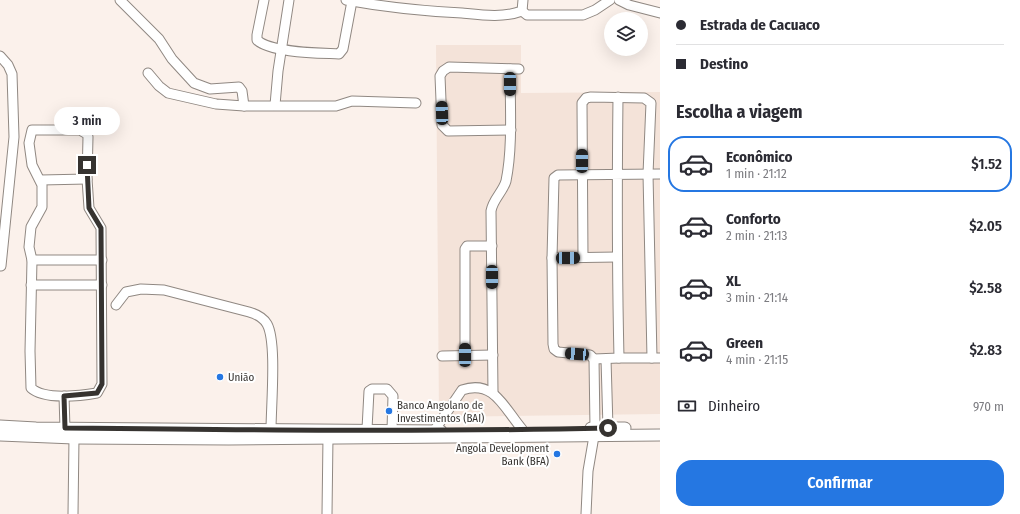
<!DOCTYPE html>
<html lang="pt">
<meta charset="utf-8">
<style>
:root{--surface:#fff;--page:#f2f2f3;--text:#2b2b33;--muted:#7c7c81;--line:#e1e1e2;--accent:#2577e2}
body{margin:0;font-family:"Fira Sans Condensed",sans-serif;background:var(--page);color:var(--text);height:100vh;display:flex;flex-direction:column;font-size:15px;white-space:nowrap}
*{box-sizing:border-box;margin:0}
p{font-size:13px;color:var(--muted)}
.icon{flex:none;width:22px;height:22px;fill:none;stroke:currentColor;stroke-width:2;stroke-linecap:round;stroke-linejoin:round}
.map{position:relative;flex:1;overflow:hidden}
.panel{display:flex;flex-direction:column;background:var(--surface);width:360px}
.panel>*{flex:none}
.guide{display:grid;align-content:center;height:88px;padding:0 16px;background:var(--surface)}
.tools{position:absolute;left:604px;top:12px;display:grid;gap:8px}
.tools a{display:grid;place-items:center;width:44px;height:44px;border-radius:50%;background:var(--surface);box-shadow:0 4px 16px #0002;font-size:20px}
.end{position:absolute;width:18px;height:18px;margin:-9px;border:5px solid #363330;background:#fff;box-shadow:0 0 0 2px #fff}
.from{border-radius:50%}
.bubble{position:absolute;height:28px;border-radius:14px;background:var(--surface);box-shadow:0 4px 16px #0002;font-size:13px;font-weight:600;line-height:28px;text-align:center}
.car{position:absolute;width:12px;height:24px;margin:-12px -6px;border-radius:5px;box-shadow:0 0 3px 1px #0007;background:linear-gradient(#222 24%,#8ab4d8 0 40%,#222 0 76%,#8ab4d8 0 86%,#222 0)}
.guide b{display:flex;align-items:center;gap:14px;height:38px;font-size:15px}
.guide b+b{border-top:1px solid var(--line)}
.guide i{width:10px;height:10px;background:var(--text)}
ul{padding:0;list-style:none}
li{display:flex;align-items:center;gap:12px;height:56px;margin:0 8px 6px;padding:0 8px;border:2px solid transparent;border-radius:16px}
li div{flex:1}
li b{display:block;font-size:15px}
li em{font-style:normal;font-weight:600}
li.selected{border-color:var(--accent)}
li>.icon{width:36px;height:36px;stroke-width:1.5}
h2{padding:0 16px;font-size:18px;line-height:48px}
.pay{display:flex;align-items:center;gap:10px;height:44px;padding:0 16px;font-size:15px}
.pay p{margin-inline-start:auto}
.action{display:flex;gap:8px;margin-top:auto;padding:8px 16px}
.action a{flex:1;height:46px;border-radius:16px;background:var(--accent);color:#fff;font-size:16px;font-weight:600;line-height:46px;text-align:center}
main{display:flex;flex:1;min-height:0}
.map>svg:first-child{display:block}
.built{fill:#f4e3d9}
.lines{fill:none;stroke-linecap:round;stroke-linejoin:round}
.minor-casing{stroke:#908882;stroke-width:11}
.major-casing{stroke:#908882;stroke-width:13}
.minor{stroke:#fff;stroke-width:9}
.major{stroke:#fff;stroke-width:11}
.route{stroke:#363330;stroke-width:5}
.poi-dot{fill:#2577e2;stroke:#fff;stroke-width:1.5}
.labels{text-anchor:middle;stroke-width:4;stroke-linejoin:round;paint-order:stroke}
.poi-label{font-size:11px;fill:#363330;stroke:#fff;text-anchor:start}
</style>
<main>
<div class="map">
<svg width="660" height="514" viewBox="0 0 660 514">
<rect width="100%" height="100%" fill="#fbf1eb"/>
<path class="built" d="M436,45H521V93L660,92V414L439,417Z"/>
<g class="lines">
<g class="minor-casing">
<g id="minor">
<path d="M120,0L159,39L172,59L194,83L210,89L239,87L242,91L244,106"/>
<path d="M264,0L257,35V40C270,53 321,53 339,54L343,49L352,1"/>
<path d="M346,0C384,7 423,11 462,13C482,15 503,18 522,11L523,0"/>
<path d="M619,0L629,5L660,13"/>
<path d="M522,11L527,15H583L595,10L610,0"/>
<path d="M0,56L8,65L12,74L14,137L1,266"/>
<path d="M148,73L159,86L168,93L216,104L244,106H336L352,101L416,103"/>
<path d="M618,97C617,184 617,271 619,358L594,359L590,355L558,352L554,349L553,344L552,258L554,178L558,175L660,174"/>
<path d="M275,105L278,71L289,0"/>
<path d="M32,130H80L87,134L88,137L87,179L89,208L101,228L102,384L97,393C80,396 44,400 31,388L30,351L32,260L29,247L31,227L42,207V185L32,165L29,143Z"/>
<path d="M511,130L448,131L442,125L440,76L443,71L449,67L519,69"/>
<path d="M41,180L87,179"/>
<path d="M583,257L582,103L586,98L591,97L644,98L651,103L648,174L652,358"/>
<path d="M552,258L617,257"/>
<path d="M32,260H102"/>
<path d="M31,285H102"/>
<path d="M116,305L126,292L141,289L164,290L249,312C256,314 263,317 267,324C277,342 271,406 271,430"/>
<path d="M465,355V249L467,246H492"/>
<path d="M442,356L493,355"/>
<path d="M619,358H660"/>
<path d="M594,359L595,428"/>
<path d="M606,359L608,428"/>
<path d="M493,392L491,211C493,199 503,192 506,181C513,147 510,104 510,69"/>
<path d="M64,396L65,429"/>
<path d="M367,429L369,391L372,389H387L393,396L392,430"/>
<path d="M434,431L462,390C494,379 504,408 522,429"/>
<path d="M73,514L74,438"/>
<path d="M327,514L328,437"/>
<path d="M586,514L588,471L594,436"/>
</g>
</g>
<g class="major-casing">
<g id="major">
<path d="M0,426L36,428L441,431"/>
<path d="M591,428H625"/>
<path d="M0,435L74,438L229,439L660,435"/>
</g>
</g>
<use href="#minor" class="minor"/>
<use href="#major" class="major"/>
</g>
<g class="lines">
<path class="route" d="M87,165L89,208L101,228L102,384L97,393L64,396L65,428C246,430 427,432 608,428"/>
</g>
<g class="poi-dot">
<circle cx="220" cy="377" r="4"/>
<circle cx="389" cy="411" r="4"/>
<circle cx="557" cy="454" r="4"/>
</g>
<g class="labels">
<g class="poi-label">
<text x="228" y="381">União</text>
<text x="397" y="409">Banco Angolano de<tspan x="397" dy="13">Investimentos (BAI)</tspan></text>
<text x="549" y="452" text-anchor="end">Angola Development<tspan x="549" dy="13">Bank (BFA)</tspan></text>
</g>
</g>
</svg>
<div class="tools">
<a><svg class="icon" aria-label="layers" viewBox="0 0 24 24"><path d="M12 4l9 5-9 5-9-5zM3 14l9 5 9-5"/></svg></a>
</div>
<i class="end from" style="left:608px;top:428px"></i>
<i class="end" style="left:87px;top:165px"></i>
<div class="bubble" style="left:54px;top:107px;width:66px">3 min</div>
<i class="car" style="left:510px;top:84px;rotate:180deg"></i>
<i class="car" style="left:442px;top:113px;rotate:358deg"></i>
<i class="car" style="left:582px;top:161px;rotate:0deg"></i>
<i class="car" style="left:568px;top:258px;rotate:89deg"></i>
<i class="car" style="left:492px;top:277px;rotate:180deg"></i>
<i class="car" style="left:577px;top:354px;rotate:274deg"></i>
<i class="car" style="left:465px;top:355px;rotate:0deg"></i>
</div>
<section class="panel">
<div class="guide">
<b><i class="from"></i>Estrada de Cacuaco</b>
<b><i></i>Destino</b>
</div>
<h2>Escolha a viagem</h2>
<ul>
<li class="selected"><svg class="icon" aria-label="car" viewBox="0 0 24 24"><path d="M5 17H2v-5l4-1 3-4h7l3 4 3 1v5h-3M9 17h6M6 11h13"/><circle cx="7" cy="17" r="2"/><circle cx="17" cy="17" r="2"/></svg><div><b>Econômico</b><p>1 min · 21:12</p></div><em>$1.52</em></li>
<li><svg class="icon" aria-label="car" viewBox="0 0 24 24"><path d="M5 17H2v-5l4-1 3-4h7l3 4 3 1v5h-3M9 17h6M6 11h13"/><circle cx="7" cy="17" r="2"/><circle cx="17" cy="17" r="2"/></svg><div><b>Conforto</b><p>2 min · 21:13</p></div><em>$2.05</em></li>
<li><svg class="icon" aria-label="car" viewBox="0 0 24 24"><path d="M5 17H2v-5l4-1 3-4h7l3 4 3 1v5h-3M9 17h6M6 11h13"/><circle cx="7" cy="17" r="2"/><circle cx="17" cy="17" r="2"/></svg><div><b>XL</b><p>3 min · 21:14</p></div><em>$2.58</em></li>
<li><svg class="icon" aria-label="car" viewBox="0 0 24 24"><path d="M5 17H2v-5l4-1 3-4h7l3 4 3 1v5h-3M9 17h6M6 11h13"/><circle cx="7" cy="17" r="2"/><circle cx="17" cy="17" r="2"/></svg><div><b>Green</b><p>4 min · 21:15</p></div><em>$2.83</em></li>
</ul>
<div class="pay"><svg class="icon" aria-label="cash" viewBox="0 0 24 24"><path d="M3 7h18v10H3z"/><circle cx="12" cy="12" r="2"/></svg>Dinheiro<p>970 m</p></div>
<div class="action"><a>Confirmar</a></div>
</section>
</main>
